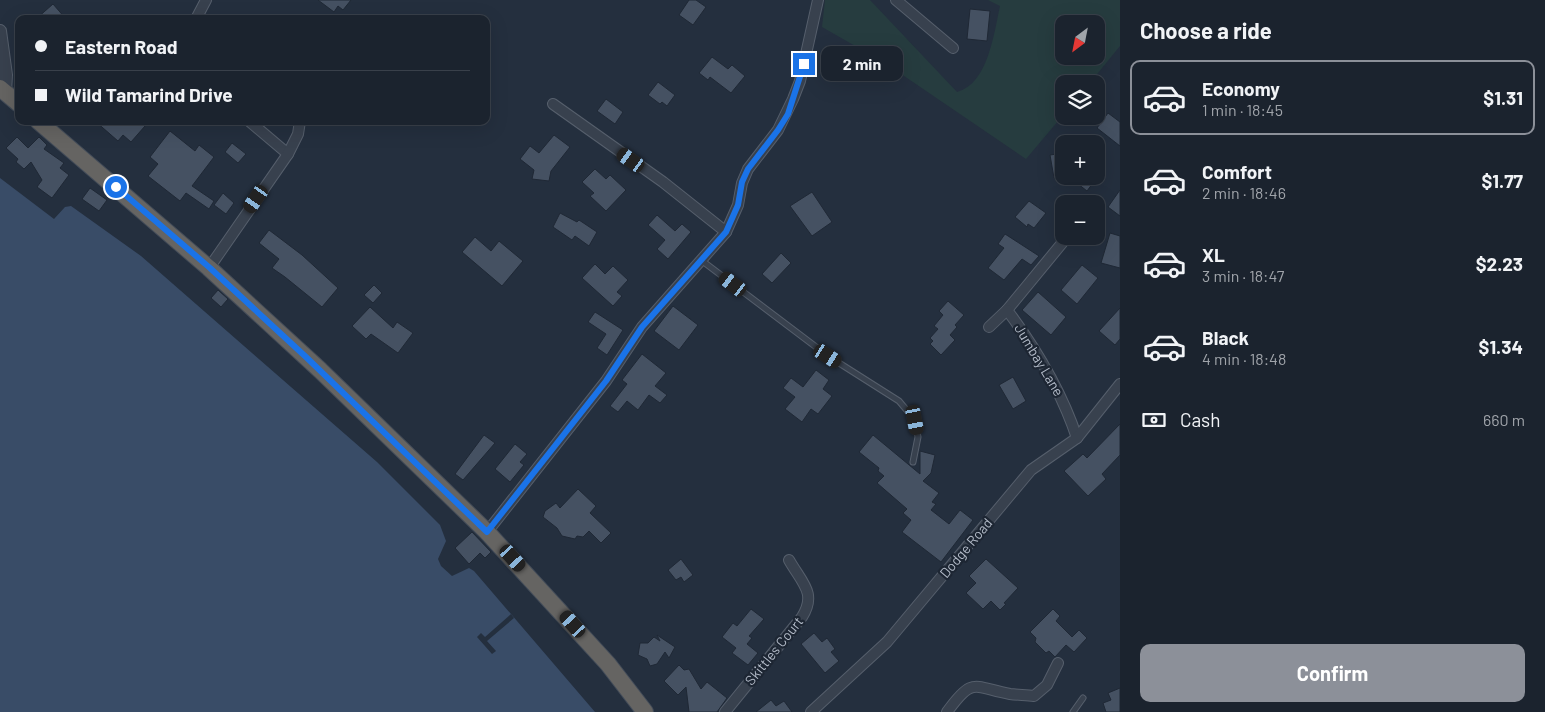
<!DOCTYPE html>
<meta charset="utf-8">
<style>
:root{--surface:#1b232e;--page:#282f3a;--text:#f1f3f6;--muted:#a0a4aa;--line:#39404a;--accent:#8c9099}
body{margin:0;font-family:Barlow,sans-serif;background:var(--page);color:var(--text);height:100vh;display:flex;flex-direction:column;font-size:19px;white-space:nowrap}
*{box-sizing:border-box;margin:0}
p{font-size:16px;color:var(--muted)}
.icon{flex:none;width:28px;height:28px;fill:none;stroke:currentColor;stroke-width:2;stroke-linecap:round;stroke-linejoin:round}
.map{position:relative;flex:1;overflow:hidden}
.side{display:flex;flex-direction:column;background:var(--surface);width:425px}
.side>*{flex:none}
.banner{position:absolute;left:15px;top:15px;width:475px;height:110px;border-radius:10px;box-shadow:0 5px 20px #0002,0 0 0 1px var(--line);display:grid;align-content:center;height:110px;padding:0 20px;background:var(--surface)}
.needle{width:32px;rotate:212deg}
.buttons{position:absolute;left:1055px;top:15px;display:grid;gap:10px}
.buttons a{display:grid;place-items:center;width:50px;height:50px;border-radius:10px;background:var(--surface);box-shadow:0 5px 20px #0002,0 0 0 1px var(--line);font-size:25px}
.end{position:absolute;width:22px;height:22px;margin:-11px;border:6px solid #1a73e8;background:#fff;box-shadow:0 0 0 2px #fff}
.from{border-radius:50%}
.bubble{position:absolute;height:35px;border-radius:10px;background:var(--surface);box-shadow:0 5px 20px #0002,0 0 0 1px var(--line);font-size:16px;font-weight:700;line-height:35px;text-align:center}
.car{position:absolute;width:15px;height:30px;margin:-15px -8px;border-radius:6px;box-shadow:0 0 4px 1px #0007;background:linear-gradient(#222 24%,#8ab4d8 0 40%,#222 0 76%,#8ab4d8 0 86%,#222 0)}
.banner b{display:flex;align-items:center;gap:18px;height:48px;font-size:19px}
.banner b+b{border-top:1px solid var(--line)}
.banner i{width:12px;height:12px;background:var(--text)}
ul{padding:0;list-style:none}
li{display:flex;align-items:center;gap:15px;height:75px;margin:0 10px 8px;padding:0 10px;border:2px solid transparent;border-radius:10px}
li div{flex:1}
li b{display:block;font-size:19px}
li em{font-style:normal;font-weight:700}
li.on{border-color:var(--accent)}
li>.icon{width:45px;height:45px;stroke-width:1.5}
h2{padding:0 20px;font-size:22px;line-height:60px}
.pay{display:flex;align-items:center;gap:12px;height:55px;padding:0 20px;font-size:19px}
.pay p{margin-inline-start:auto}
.button{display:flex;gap:10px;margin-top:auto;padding:10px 20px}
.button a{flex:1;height:58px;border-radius:10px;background:var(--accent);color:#fff;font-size:20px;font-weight:700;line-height:58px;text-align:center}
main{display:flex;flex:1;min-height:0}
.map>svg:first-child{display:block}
.green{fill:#263c3f;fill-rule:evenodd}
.water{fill:#394c67}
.pier{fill:#242f3e}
.building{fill:#455162;stroke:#1f2835}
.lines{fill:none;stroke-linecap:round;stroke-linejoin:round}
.service-casing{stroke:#565f6c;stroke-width:7}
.minor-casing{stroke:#565f6c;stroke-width:12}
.tertiary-casing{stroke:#565f6c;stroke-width:14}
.trunk-casing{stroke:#434c59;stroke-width:18}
.service{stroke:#38414e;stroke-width:5}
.minor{stroke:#38414e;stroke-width:10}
.tertiary{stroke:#38414e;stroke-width:12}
.trunk{stroke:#656462;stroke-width:16}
.route{stroke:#1a73e8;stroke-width:6}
.labels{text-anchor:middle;stroke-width:4.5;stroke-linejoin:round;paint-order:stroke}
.street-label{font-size:14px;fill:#b4bcc9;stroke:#1d2633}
</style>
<main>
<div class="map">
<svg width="1120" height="712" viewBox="0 0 1120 712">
<rect width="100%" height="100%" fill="#242f3e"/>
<path class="green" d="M825,0H870L957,92C988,84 994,33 1000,6L988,0H1120V46L1089,84H1064V114L1026,159L885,63L822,27ZM1064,24H1096V56H1064Z"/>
<path class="water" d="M0,178L54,219L65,207L71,206L141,256L377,462L440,525L446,541L438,559L441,566L452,576L469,568L474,571L595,712H0Z"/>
<path class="pier" d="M511,614L514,618L487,641L496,651L492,654L477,637L481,633L485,637Z"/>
<g class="building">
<path d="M318,0H351L343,10L338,6L334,12Z"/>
<path d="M689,0H696L706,7L693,25L679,15Z"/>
<path d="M53,4L66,19H36Z"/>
<path d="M970,9L990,11L987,41L967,39Z"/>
<path d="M712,57L728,69L732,65L745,76L731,93L710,77L708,80L699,73Z"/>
<path d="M658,82L675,95L667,106L662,102L660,104L648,95Z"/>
<path d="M606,99L623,112L615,124L597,111Z"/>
<path d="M1108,113L1120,122V146L1097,128Z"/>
<path d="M95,121H140L145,126L131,142L123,135L118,141Z"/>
<path d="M170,131L195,151L199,145L214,157L192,186L214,201L209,209L186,193L180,201L148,176L158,164L150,157Z"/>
<path d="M554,135L570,147L551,171L549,181L532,179L534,170L520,159L530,146L539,153Z"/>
<path d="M17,137L28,148L39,137L47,145L44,149L64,163L60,168L69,175L52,198L37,187L42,180L31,162L24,169L16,162L18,159L6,148Z"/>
<path d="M232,143L246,154L238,163L225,152Z"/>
<path d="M1064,153V177L1054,178L1050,155Z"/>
<path d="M595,169L606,179L610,175L626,190L606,211L590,196L594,193L582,182Z"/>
<path d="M1068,176H1098L1087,191Z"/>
<path d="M90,188L107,200L99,211L82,199Z"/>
<path d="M1120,190V216L1108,207Z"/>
<path d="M812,192L832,222L812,236L790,206Z"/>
<path d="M223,193L234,203L226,214L214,205Z"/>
<path d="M1029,201L1046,213L1034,228L1028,224L1027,227L1015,217Z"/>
<path d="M560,213L577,222L579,220L597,232L589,246L575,236L572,240L553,227Z"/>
<path d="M657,215L675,231L682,224L691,232L668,259L657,249L665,240L648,225Z"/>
<path d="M269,230L302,255L338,288L322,307L285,277L272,268L279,259L259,243Z"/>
<path d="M1110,233L1120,236V268L1101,263Z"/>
<path d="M1005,234L1039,256L1031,265L1022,259L1004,280L988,268L1004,248L998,244Z"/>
<path d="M475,237L491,251L499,241L523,261L502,286L462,252Z"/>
<path d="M781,253L791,263L772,283L762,274Z"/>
<path d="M595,264L605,274L613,266L628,280L617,292L622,296L613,306L582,278Z"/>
<path d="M1082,265L1098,278L1077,304L1061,290Z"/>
<path d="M374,285L382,293L373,303L364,295Z"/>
<path d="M218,290L228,299L221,307L211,298Z"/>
<path d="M1038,292L1066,317L1051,335L1022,310Z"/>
<path d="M948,301L964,315L955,325L957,327L950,335L955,340L941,355L930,344L933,341L930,338L938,329L934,326L943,315L939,311Z"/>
<path d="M673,306L698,325L679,350L654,331Z"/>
<path d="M370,307L393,328L397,322L413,333L398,353L371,334L366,339L352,326Z"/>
<path d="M1120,308V339L1115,345L1099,331Z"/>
<path d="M595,312L623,330L607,355L597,348L606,334L588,322Z"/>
<path d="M642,354L666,373L655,386L667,395L660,403L649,395L638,410L627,401L618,412L610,406L627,384L622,380Z"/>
<path d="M816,370L829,380L823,389L832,396L818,414L811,409L802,422L785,409L795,397L783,388L791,378L803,387Z"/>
<path d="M1013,377L1026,401L1013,409L999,385Z"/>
<path d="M1120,424V455L1102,474L1106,479L1088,496L1064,471L1083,454L1087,458Z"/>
<path d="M484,435L495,443L463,480L455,474Z"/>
<path d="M873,435L920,474V451L935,455L931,473L923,481L939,493L932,502L936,504L931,510L949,524L960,510L973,520L941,562L902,532L911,520L903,513L907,509L877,483L884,476L878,471L879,468L859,452Z"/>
<path d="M515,444L527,454L520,462L524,465L510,482L495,469Z"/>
<path d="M578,489L596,506L590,513L611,533L601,543L589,531L583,537L577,536L575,539L562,536L557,528L543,517L545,511L556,503L560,508Z"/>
<path d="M472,532L491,552L485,558L480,553L469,564L455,548Z"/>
<path d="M681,559L693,575L684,582L681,577L676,580L668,570Z"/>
<path d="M986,559L1018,588L1004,603L1006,604L1000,610L991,601L983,609L966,593L976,583L969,576Z"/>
<path d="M751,609L764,619L749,636L752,638L747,644L758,653L748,665L732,653L736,648L722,637L733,623L737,626Z"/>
<path d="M1053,609L1060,616L1056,621L1072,637L1079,630L1087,638L1074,652L1066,645L1055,657L1049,651L1046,653L1035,642L1036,638L1030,632Z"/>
<path d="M814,633L822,642L827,638L835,649L831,652L839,661L825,673L801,644Z"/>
<path d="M657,635L675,647L669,658L665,652L657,664L650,666L647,659L638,655L640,643H648L654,637L660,641Z"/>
<path d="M679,665L684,670L689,669L701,689L707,682L727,698L717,712H689L686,687L678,695L664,681Z"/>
<path d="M1120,688V712H1106L1103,703L1111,700L1108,693Z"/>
<path d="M771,700L776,706L784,701L792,712H756Z"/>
</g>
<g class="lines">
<g class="service-casing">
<g id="service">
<path d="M701,260L828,356L899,401L915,420L918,437L913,462"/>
<path d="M1073,712L1083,698"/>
</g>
</g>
<g class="minor-casing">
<g id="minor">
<path d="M896,0L953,48"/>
<path d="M196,19L206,0"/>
<path d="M553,104L663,182L726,232"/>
<path d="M249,121L288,154"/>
<path d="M1063,242L1007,310C1037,350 1061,390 1077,438"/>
<path d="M209,268L288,154L298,134L300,121"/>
<path d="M989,327L1007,310"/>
<path d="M487,532L606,381L642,327L726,232L738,205L742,183L748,169L778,130L793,99L800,81L818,0"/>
<path d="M725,712L802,617C817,593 802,583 789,560"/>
<path d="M811,712L887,642L1031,470L1077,438L1120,384"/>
<path d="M947,712C973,676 973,687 1010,694C1018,695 1026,695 1034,696L1047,685L1058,663"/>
</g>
</g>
<g class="tertiary-casing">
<path id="tertiary" d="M0,31L6,75L5,92"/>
</g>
<g class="trunk-casing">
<g id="trunk">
<path d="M0,88L19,104"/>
<path d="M38,121L209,268L320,370L487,532L608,664L645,712"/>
</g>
</g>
<use href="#service" class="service"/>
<use href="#minor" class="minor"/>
<use href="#tertiary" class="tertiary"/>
<use href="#trunk" class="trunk"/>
</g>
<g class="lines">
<path class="route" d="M116,187L210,268L306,357L487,532L606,381L642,327L726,232L738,205L742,182L748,169L778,130L788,114L804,64"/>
</g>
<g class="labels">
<g class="street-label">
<text transform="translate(1039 360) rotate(59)" y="5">Jumbay Lane</text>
<text transform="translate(966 548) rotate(-50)" y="5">Dodge Road</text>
<text transform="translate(774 651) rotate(-51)" y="5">Skittles Court</text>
</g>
</g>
</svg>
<div class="buttons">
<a><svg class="needle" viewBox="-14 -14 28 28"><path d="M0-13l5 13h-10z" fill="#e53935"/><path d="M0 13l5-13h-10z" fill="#a0a4aa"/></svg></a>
<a><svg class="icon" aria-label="layers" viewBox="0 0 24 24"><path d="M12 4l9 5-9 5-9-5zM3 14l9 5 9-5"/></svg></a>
<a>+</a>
<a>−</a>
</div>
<i class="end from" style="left:116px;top:187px"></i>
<i class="end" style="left:804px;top:64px"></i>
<div class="bubble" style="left:821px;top:46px;width:82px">2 min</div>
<i class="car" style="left:631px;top:160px;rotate:305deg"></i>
<i class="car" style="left:256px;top:199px;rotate:215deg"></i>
<i class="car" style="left:733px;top:284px;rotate:307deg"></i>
<i class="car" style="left:828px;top:356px;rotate:123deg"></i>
<i class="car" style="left:915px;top:420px;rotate:169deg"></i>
<i class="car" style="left:513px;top:558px;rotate:138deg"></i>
<i class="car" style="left:573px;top:624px;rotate:318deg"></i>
<div class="banner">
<b><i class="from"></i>Eastern Road</b>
<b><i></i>Wild Tamarind Drive</b>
</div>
</div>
<section class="side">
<h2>Choose a ride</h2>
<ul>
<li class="on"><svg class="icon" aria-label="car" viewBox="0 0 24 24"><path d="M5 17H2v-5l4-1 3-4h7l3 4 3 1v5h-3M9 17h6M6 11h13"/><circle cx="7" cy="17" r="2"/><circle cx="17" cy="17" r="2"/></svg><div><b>Economy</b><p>1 min · 18:45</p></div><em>$1.31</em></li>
<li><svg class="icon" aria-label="car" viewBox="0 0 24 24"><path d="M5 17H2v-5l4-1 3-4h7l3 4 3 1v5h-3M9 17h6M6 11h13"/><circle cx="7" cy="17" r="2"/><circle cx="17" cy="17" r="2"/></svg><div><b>Comfort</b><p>2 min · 18:46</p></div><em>$1.77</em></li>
<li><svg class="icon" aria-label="car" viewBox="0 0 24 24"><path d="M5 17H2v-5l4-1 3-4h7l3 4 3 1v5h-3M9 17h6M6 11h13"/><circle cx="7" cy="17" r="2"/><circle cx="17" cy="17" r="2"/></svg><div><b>XL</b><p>3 min · 18:47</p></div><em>$2.23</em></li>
<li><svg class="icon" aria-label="car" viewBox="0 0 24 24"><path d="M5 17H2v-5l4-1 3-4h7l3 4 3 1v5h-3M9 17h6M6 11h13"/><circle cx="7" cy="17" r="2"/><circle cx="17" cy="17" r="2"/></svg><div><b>Black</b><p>4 min · 18:48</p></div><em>$1.34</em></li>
</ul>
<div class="pay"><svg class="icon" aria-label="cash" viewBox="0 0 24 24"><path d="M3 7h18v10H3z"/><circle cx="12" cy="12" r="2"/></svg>Cash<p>660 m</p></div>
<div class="button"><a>Confirm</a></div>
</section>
</main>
